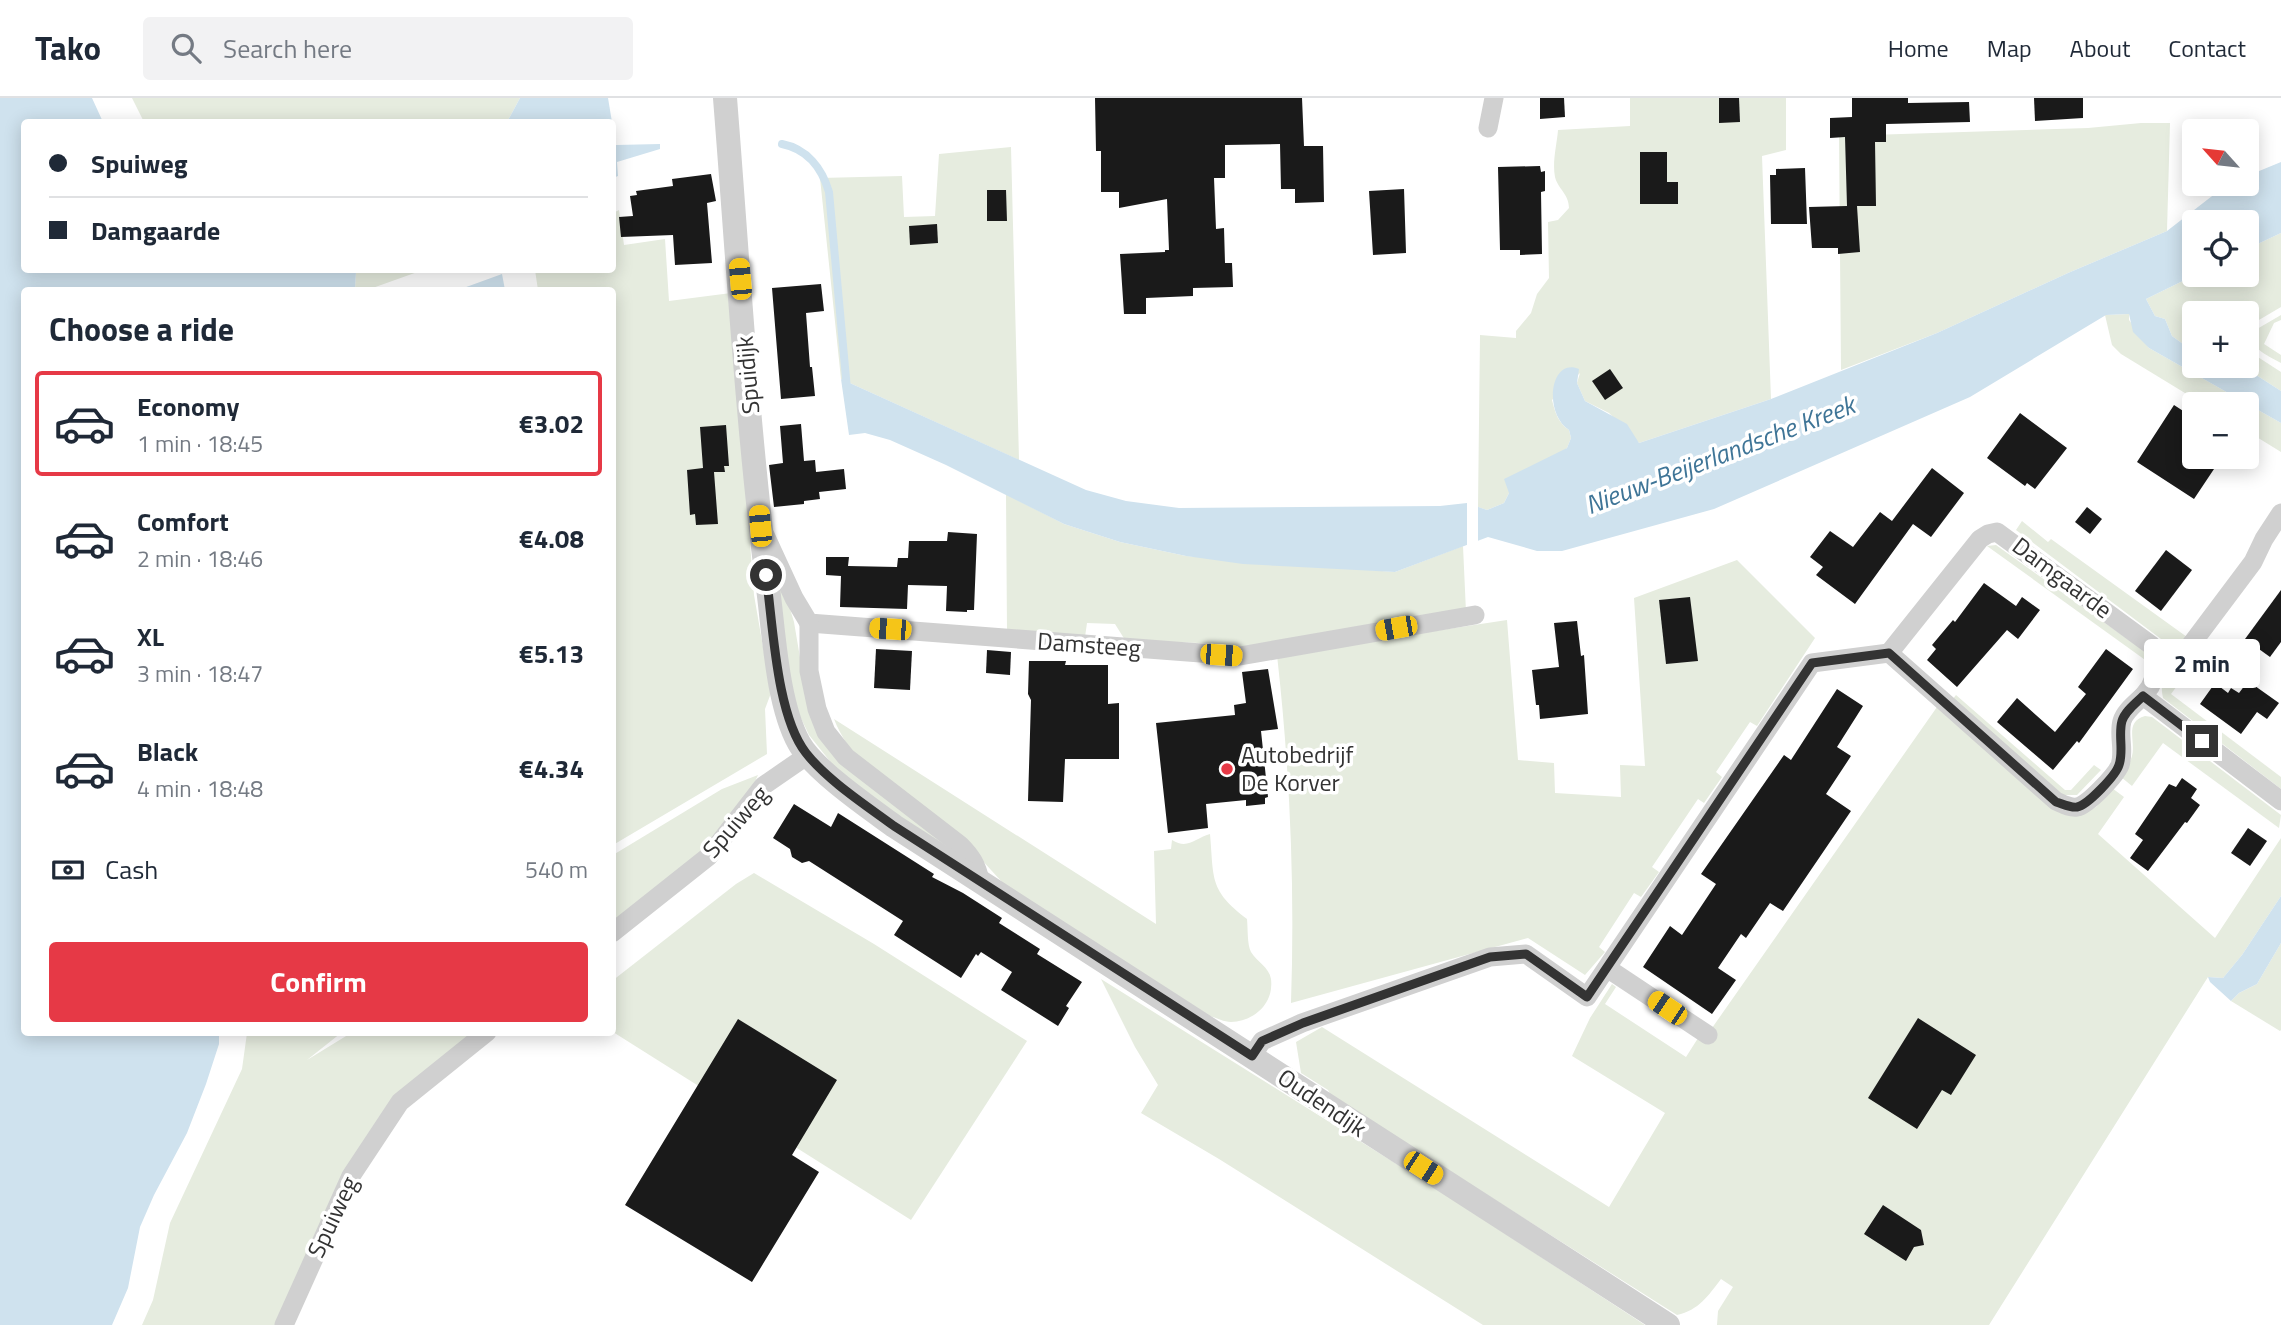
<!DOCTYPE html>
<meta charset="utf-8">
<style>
:root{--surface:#fff;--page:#f2f2f3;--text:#1f2937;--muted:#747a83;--line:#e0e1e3;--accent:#e63946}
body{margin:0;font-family:"Titillium Web",sans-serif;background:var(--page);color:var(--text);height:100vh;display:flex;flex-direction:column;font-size:26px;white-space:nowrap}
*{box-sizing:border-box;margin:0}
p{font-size:23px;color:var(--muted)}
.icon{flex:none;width:38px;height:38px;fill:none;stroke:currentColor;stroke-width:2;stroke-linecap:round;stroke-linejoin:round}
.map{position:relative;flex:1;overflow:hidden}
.panel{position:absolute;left:21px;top:189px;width:595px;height:749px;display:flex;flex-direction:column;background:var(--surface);border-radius:7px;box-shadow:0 4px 18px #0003}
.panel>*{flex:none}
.guide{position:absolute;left:21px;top:21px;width:595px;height:154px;border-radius:7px;box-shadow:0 4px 18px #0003;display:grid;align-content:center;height:154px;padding:0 28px;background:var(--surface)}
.needle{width:46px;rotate:297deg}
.fabs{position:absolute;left:2182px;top:21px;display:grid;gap:14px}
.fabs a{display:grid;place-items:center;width:77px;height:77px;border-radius:7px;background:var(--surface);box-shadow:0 4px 18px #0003;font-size:35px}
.end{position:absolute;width:32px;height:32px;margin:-16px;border:9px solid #333;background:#fff;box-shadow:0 0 0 4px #fff}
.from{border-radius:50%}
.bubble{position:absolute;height:49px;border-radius:7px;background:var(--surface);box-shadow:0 4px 18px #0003;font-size:23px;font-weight:700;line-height:49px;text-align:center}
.car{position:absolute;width:21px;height:42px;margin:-21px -10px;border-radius:9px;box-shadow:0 0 5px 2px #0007;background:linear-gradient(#f5c518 24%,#345 0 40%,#f5c518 0 76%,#345 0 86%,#f5c518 0)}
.guide b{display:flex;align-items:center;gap:24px;height:66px;font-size:26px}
.guide b+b{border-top:2px solid var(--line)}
.guide i{width:18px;height:18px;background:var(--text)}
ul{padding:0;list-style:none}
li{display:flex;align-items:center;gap:21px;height:105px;margin:0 14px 10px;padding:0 14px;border:4px solid transparent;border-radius:7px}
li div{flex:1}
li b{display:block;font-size:26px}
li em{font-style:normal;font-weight:700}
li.active{border-color:var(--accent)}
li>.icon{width:63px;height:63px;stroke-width:1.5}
h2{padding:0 28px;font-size:32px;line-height:84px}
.pay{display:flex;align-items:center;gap:18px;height:77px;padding:0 28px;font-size:26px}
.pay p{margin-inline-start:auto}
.button{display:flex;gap:14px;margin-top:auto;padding:14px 28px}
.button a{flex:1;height:80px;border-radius:7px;background:var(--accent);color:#fff;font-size:28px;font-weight:700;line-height:80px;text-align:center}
header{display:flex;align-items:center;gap:42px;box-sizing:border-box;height:98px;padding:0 35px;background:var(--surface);border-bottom:2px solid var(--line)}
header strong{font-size:33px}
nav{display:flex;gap:38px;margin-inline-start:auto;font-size:24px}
.search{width:490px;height:63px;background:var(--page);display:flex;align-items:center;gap:18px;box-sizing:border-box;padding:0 24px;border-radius:7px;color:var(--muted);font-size:26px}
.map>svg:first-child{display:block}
.green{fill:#e6ecdf}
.water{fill:#cfe2ee}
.pier{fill:#fff}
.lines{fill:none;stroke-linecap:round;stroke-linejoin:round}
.stream{stroke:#cfe2ee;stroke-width:8}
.building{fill:#1a1a1a}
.minor{stroke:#d0d0d0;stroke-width:19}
.tertiary{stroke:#d0d0d0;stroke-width:24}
.route{stroke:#333;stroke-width:9}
.poi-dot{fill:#e63946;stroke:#fff;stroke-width:2.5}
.labels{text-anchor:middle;stroke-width:7;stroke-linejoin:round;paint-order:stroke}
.street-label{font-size:24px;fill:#333;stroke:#fff}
.poi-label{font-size:24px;fill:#333;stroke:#fff;text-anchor:start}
.water-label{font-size:26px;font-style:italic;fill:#3f7597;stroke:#fff}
</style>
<header>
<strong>Tako</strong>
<div class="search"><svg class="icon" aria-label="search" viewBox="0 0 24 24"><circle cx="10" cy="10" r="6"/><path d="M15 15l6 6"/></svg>Search here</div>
<nav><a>Home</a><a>Map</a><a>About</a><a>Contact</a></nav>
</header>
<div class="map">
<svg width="2281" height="1227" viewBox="0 0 2281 1227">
<rect width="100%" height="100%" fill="#fff"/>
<g class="green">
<path d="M132,0H520L507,24H144Z"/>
<path d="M1630,0H1786V52L1762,58L1771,301L1639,345L1609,315L1585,303L1577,285L1580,275L1552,302C1555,314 1558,325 1569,332L1571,340L1567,350L1509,395L1504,405L1487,412L1478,409L1480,237L1516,240V233L1531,215L1537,196L1549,180L1548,124L1558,122L1569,110C1569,96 1558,91 1555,79C1552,64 1557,46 1558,32L1630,28Z"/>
<path d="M2141,25H2170L2167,133L2068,175L1937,235L1841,272L1839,38L2088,30Z"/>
<path d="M1011,49L1019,362L841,281L820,80L902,78L904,119L935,118L939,56Z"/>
<path d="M619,112L624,147L665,141L669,203L731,195L754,497L771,595L765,611L767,656L613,747L612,192H538L535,172H612L613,115Z"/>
<path d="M2281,135V209L2247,229V215H2194V254L2172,238L2165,221L2155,218L2146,201L2195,177H2247V151Z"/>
<path d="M360,172H423L367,192H355L356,174Z"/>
<path d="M2129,216V222L2149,250L2281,325V354L2247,333V306H2203L2121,256L2112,247L2105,217Z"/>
<path d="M2281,217V222L2274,225L2264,246L2281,257V265C2269,258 2254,253 2251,238L2257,231Z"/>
<path d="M2247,252L2281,274V293L2242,268H2247Z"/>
<path d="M1006,396L1064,426L1120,444L1186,458L1395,474L1463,448L1466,514L1233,551L1223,546L1125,542L1115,526L1087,525L1085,539L1007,533Z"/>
<path d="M2022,423L2048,444L2051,441L2187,539L2183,545L2169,547L2016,432Z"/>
<path d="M1996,447L2140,550L2146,555L2148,564L1987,448Z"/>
<path d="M1737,462L1815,540L1757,628L1750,624L1716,674L1722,679L1704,705L1698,701L1652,769L1659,774L1641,799L1634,795L1599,849L1605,854L1585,877L1528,840L1291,905C1295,788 1290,673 1277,557L1507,522L1518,662L1554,665L1555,695L1621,699L1620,667L1645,668L1634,500Z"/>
<path d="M779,474L794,524L808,607L910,716L962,762L841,677L809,637L798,614L782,548Z"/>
<path d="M2189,559L2197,561L2171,596L2281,679V691L2163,600C2158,580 2171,566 2189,559Z"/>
<path d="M1956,597L2065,692H2071L2094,667L2101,672L2077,697H2063L1952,602Z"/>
<path d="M1937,609L2078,718L2096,709L2112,690L2124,699L2098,736L2215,840L2281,740V798L2242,857L2223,880L2208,879L1989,1227H1717L1718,1213L1733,1189L1721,1181C1708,1198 1699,1212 1677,1217L1331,998L1328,992L1301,975L1296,944L1322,929L1609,1109L1665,1015L1572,958L1590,920L1612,886L1616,889L1605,906L1686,959L1700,937L1705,940Z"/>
<path d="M2145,618L2152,619L2281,717L2279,730L2163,645L2132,688L2121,679C2124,673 2130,665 2132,658C2136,643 2124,624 2145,618Z"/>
<path d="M834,621L1156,826L1154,753L1171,751L1172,742C1188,752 1195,740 1210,736C1214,781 1209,792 1247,821C1248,831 1247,846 1251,854C1257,864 1269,869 1271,881C1274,905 1255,923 1231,924C1224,924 1217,920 1210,918L1004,786C995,777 987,767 978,758C932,711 859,685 834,621Z"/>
<path d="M758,677C732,740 664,783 613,824V757L722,691Z"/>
<path d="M754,775L874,846L1027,943L911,1122L613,934L612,883L736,786Z"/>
<path d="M2281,845V932L2280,933L2231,903L2239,895L2257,886Z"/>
<path d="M1101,881L1446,1097L1645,1227H1483L1219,1061L1141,1015L1158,987L1135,949Z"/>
<path d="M247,935H341L307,962L351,935H476L410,987L277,1227H142L153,1202L170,1125L242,971Z"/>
</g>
<g class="water">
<path d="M0,0H92L103,24H24V172H360L356,174L355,192H24V934L219,935V946L206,986L187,1035L154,1097L140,1129L128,1190L112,1227H0Z"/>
<path d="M520,0H608L612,24H507Z"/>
<path d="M613,25L616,47L660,46V51L617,64L618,78L613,80Z"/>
<path d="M2281,64V135L2247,151V124H2194L2195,177L2146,201L2155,218L2165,221L2172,238L2194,254V268H2242L2281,293V325L2149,250L2133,234L2129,216L2106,217L1970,299L1714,411L1562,453H1537L1488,439L1395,474L1243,466L1186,458L1120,444L1064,426L946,367L890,342L865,335L849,337L841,281L1086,392L1126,403L1179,410L1440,408L1467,405L1487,412L1504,405L1509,395L1504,381L1567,350L1571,340L1569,332C1543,315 1550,259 1579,271L1577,285L1585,303L1627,326L1639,345L1771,301L1937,235L2068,175L2167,133L2225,88L2230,86H2247V78Z"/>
<path d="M502,176L505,192H458Z"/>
<path d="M2281,798V845L2257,886L2239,895L2231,903L2210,884L2208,879L2223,880L2242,857Z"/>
</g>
<path class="pier" d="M1467,402L1478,405V447L1467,451Z"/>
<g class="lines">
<path class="stream" d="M782,46C807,51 822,70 829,94L847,291"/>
</g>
<g class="building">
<path d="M1095,0H1302L1304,48H1323L1324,104L1295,105V91H1281L1280,46L1225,47V80H1214L1216,131L1224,130L1225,165H1232L1233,189L1193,190V198L1146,200V216H1124L1120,156L1165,154V152H1169L1167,101L1119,110V94H1101V53H1096Z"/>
<path d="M1540,0H1564L1565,19L1540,21Z"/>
<path d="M1719,0H1739L1740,24L1719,25Z"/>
<path d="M1852,0H1908V5L1969,4L1970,24L1886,26V44H1875L1876,108H1857L1860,154L1838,156V150H1812L1809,109L1847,108L1845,39L1830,40V20L1852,19Z"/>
<path d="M2034,0H2083V20L2035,23Z"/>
<path d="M1640,54H1667V84H1678V106H1640Z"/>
<path d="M1540,68L1541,74L1545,73V93L1541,94L1542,156L1520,157V152H1500L1498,69Z"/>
<path d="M1805,70L1807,126H1771L1770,77H1776V71Z"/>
<path d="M711,76L716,103L707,105L712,165L675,167L673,137L621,139L619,119L633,118L630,98L637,97L636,93L673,88L672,81Z"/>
<path d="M1404,91L1406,155L1373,157L1369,93Z"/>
<path d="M987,92H1006L1007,123H987Z"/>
<path d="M937,126L938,145L910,147L909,128Z"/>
<path d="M821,186L824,213L806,215L810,269H812L815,298L781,301L772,190Z"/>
<path d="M1610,271L1623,290L1605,302L1592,283Z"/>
<path d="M2174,307L2194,320V359H2222L2194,401L2137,364Z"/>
<path d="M2020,315L2067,350L2035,391L2027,385L2025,388L1987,360Z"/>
<path d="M801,326L804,363L815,362L816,374L844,371L846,391L819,394L820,401L804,403V406L774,409L769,367L783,365L780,328Z"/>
<path d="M726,327L729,368H724L725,374H714L718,426L696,427L695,416L690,417L687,372L703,370L700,329Z"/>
<path d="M1932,370L1964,395L1931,439L1913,426L1855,506L1816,477L1823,469L1810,459L1830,433L1853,449L1880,414L1892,423Z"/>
<path d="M2087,409L2102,421L2090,436L2075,424Z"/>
<path d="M948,434L977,436L974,512H967V514L946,513L947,488L908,487L907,511L840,509L841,478L826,477V459H849L848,468L897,469L898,460H908L909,443H947Z"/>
<path d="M2166,452L2192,472L2161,513L2135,493Z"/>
<path d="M1984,485L2016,508L2022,499L2040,512L2018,541L2007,532L1957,589L1927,562L1936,551L1932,547L1953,522L1955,524Z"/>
<path d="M2281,492V544L2270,559L2245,541Z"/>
<path d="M1690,499L1698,563L1666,566L1659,502Z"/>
<path d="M1577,523L1581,558L1584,557L1588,616L1540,621L1539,607H1536L1532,572L1559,569L1554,525Z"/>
<path d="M876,551L912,553L910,592L874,590Z"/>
<path d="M2106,551L2133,571L2079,645L2077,643L2053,672L1997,624L2017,600L2055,634L2086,596L2078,589Z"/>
<path d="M987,552L1011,554L1010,577L986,575Z"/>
<path d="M1029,563H1066L1065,567H1108V606L1119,605V661H1065L1063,704L1028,703L1031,602L1028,596Z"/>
<path d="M1268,571L1278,631L1261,633L1268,699L1265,700V706L1246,708V702L1206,706L1208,730L1168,735L1156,625L1235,617L1234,607L1246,605L1242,574Z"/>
<path d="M2248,583L2279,605L2267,621L2257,614L2241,636L2200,606L2215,585L2228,595L2231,590L2239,595Z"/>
<path d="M1837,591L1863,608L1837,649L1851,658L1826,696L1851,713L1783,813L1770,805L1746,840L1741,836L1718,870L1736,882L1712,916L1643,869L1670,828L1682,837L1716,786L1701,776L1784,657L1791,662Z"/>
<path d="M2182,680L2197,691L2191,700L2200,707L2187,725L2185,724L2148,773L2130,760L2143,742L2135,736L2169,686L2176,689Z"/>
<path d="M794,706L831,729L838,715L934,776L932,779L963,795L1002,820L999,825L1040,851L1037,856L1082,884L1066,908L1069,910L1058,928L1001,892L1012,874L981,854L978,858L976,856L961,880L894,837L903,823L809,763L802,765L792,759L790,751L773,740Z"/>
<path d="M2248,730L2267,743L2250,768L2231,755Z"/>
<path d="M1918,920L1976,957L1951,997L1942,992L1917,1031L1868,1000Z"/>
<path d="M738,921L837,982L792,1057L819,1074L752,1184L625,1107Z"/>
<path d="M1883,1107L1921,1132L1924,1147L1914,1149L1906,1163L1864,1136Z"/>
</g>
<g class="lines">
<g class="minor">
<path d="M1488,30L1494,0"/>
<path d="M765,437L794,500L809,525L1240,558L1475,517"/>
<path d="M809,525V573L817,611L826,634L846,659L960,747C971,758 977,767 980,783"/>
<path d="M2163,560L2151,547L1997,434L1988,436L1980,441L1889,555L2056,703C2063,706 2070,710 2077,709C2088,707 2116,677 2120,667C2125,653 2118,637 2122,623C2125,613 2136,605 2143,598L2281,703"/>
<path d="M2143,598L2150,589L2163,560L2189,549L2193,544L2253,464L2264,441L2281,415"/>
<path d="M612,835L709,758L763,688L808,657"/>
<path d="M1607,870L1708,937"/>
<path d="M1252,958L1262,943L1302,925L1490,859L1526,856L1587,899L1812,565L1889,555"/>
<path d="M284,1227L351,1078L400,1004L487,934"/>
</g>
<path class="tertiary" d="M725,0C738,163 747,328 768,490C774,535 777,605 799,645C814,672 868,709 894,728L1668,1227"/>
</g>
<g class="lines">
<path class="route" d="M766,477C773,525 776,617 806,655C827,682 867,708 894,728L1252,958L1262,943L1303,925L1490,859L1526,856L1587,899L1812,565L1889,555L2056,704C2063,706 2070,710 2077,709C2088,707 2116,677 2119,667C2124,653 2118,637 2122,623C2125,613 2136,605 2143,598L2202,643"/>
</g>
<circle class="poi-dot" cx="1227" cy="671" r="7"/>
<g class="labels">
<g class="street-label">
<text transform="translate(748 277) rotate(-95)" y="8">Spuidijk</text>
<text transform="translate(2062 480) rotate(37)" y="8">Damgaarde</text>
<text transform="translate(1089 547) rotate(4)" y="8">Damsteeg</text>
<text transform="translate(736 724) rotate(-49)" y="8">Spuiweg</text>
<text transform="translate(1322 1005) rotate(34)" y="8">Oudendijk</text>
<text transform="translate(333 1119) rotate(-65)" y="8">Spuiweg</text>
</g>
<g class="poi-label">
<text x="1241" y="665">Autobedrijf<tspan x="1241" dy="28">De Korver</tspan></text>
</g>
<g class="water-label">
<text transform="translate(1720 357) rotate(-21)" y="9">Nieuw-Beijerlandsche Kreek</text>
</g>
</g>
</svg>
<div class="fabs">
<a><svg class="needle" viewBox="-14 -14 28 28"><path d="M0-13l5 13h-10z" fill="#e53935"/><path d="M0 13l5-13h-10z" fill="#747a83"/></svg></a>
<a><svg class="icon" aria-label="locate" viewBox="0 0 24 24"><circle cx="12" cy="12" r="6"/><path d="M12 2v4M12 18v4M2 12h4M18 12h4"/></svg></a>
<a>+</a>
<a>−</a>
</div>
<i class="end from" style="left:766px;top:477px"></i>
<i class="end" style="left:2202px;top:643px"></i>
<div class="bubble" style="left:2144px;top:541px;width:116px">2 min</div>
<i class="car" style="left:740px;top:181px;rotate:355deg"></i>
<i class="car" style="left:760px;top:428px;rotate:355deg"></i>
<i class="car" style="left:1396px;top:530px;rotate:260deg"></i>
<i class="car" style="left:890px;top:531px;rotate:274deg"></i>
<i class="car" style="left:1221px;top:557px;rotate:94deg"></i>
<i class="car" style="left:1667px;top:910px;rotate:304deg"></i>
<i class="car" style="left:1423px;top:1070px;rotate:123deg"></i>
<div class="guide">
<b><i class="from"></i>Spuiweg</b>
<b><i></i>Damgaarde</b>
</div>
<section class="panel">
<h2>Choose a ride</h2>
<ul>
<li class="active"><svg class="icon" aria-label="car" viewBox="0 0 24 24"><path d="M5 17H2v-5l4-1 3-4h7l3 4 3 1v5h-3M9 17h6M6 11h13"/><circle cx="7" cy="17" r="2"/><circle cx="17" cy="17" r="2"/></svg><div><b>Economy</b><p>1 min · 18:45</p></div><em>€3.02</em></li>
<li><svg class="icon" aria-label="car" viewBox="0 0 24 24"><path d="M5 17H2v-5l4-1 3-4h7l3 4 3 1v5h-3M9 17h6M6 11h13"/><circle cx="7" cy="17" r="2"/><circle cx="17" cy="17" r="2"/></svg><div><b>Comfort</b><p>2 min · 18:46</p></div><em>€4.08</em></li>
<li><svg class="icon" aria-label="car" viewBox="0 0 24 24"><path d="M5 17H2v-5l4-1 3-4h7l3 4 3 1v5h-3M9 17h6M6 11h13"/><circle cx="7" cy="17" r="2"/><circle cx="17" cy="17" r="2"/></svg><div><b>XL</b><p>3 min · 18:47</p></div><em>€5.13</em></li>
<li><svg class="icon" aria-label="car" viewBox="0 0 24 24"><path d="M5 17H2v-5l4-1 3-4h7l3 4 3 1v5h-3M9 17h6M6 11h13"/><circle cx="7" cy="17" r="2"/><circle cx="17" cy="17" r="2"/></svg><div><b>Black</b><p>4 min · 18:48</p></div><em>€4.34</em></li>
</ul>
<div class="pay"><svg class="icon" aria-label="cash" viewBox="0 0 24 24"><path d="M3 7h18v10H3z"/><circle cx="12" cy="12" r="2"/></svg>Cash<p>540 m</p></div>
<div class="button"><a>Confirm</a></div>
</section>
</div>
